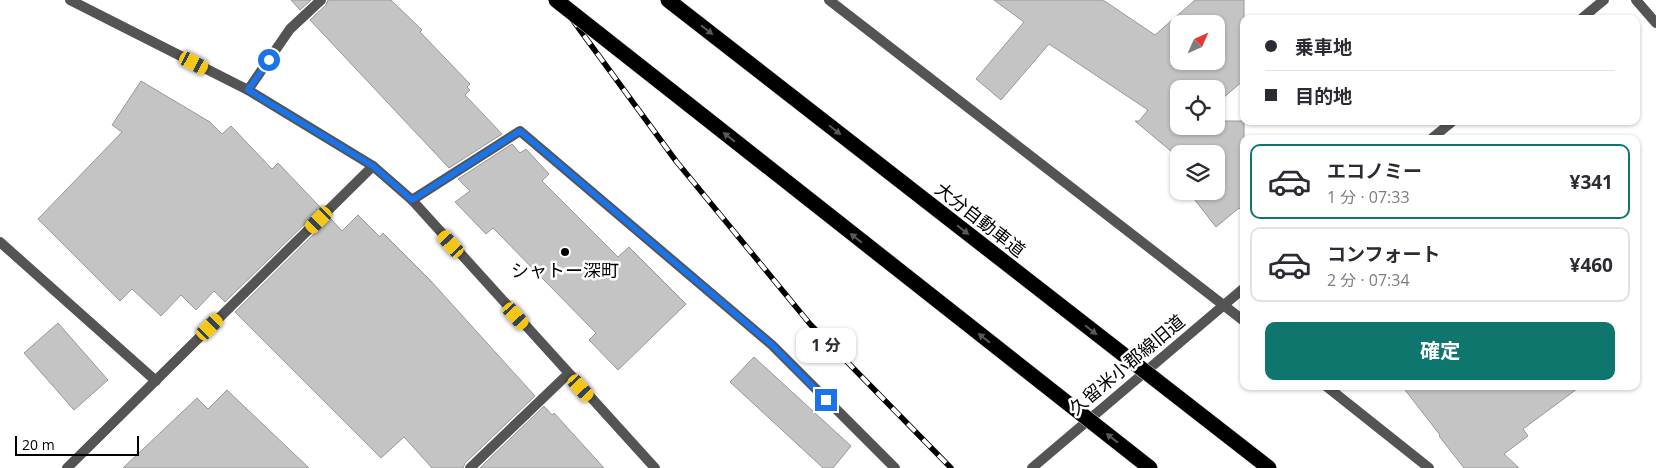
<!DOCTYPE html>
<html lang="ja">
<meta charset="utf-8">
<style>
:root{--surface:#fff;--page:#f7f7f7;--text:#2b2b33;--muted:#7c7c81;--line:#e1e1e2;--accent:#0f766e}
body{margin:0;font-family:"Open Sans","Noto Sans JP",sans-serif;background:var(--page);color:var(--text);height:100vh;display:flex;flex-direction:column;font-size:19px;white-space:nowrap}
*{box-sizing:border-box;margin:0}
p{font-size:16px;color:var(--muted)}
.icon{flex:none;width:28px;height:28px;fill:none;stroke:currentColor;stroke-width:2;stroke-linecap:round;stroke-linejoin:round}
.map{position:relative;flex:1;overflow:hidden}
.details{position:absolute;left:1240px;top:135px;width:400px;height:255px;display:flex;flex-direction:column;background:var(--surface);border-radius:10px;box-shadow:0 1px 4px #0004}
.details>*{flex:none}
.hud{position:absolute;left:1240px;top:15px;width:400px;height:110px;border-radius:10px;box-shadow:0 1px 4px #0004;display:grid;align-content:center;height:110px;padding:0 25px;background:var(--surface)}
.needle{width:32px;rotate:45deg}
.tools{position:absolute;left:1170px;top:15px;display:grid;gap:10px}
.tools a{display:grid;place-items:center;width:55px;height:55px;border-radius:10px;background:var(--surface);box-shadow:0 1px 4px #0004;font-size:25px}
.scale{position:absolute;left:15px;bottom:12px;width:124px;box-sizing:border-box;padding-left:5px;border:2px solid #000;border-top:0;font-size:14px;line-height:18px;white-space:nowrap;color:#000;-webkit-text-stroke:4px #fff;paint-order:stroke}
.end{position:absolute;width:22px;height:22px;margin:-11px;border:6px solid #1a73e8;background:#fff;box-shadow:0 0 0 2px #fff}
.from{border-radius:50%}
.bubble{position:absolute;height:35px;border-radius:10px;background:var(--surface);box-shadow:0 1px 4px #0004;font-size:16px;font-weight:700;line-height:35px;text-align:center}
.car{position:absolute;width:15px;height:30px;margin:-15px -8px;border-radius:6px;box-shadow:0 0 4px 1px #0007;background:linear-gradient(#f5c518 24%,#345 0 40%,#f5c518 0 76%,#345 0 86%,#f5c518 0)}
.hud b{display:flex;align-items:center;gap:18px;height:48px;font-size:19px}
.hud b+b{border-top:1px solid var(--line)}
.hud i{width:12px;height:12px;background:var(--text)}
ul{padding:9px 0 0;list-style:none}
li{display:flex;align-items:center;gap:15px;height:75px;margin:0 10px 8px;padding:0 15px;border:2px solid var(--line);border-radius:10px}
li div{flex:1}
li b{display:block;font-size:19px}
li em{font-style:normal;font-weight:700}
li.on{border-color:var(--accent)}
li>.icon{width:45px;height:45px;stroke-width:1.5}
.action{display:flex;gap:10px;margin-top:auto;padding:10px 25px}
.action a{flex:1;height:58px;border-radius:10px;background:var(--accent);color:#fff;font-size:20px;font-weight:700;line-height:58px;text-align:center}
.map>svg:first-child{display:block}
.building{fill:#c4c4c4;stroke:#989898;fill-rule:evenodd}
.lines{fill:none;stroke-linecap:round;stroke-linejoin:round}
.minor{stroke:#545454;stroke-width:10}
.tertiary{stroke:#545454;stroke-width:10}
.rail-casing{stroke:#000;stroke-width:5.5}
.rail{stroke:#fff;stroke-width:4;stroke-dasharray:11;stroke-linecap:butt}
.motorway-bridge-casing{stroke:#dbdbdb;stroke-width:16;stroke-linecap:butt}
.motorway-bridge{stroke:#000;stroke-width:15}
.oneway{fill:#595959}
.route{stroke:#1a73e8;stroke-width:6}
.poi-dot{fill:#000;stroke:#fff;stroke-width:2}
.labels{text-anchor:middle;stroke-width:5;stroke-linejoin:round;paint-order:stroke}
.street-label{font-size:18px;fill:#000;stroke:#fff}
.poi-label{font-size:18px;fill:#000;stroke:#fff}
</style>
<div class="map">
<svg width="1656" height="468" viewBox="0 0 1656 468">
<rect width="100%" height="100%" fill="#fff"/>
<g class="building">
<path d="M291,0H311L300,10Z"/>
<path d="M328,0H391L422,30L420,32L470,84L467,87L470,90L465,95L502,134L449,168L310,20L326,5Z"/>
<path d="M994,0H1103L1155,35L1195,0H1244V80L1216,104V89H1179V126H1216V121H1244V212L1239,208L1216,227L1191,195L1195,191H1216V154H1179V158L1135,121H1139L1148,110L1049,44L1001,100L976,79L1024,22ZM1179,24H1216V61H1179Z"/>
<path d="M141,81L210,122L222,134L231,126L272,169L278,163L321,208L225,302L214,291L196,310L181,295L161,316L132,289L120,301L38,219L122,132L112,125Z"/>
<path d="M512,144L520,153L526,149L549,174L542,181L618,257L629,247L686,304L618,370L589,340L596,333L493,228L486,234L455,202L470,191L458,179Z"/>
<path d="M358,215L380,237L383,233L430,280L535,396L465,463L463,468H432L404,437L381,458L235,312L330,218L342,231Z"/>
<path d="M58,323L108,380L74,410L24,353Z"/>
<path d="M754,357L851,446L833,468H823L730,382Z"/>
<path d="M1402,386H1581L1523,429L1528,436L1504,454L1519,468H1464L1439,436L1440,435Z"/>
<path d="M227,390L309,468H123L197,398L208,409Z"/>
<path d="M544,406L552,415L554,413L604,468H480Z"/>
</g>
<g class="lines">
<g class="minor">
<path d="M70,0L248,90L373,166L412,200L655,468"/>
<path d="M829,0L1244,321"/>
<path d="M1636,0L1656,23"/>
<path d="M248,90L290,29L321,0"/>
<path d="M412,200L520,131L772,345L895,468"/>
<path d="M0,242L156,381"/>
<path d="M1326,386L1429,468"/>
<path d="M67,468L373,166"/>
<path d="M470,468L568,374"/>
</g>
<g class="tertiary">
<path d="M1581,19L1604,0"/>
<path d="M1431,139L1453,121"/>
<path d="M1032,468L1244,288"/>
</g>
<g class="rail-casing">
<path id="rail" d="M558,0L676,161L810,324L951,468"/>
</g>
<use href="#rail" class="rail"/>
<g class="motorway-bridge-casing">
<g id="motorway-bridge">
<path d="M556,0L1150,468"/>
<path d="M668,0L1269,468"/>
</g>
</g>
<use href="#motorway-bridge" class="motorway-bridge"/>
</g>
<defs><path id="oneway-solid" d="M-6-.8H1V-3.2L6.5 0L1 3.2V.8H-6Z" transform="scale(1.25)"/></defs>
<g class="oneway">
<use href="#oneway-solid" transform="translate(707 30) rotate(38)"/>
<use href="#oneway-solid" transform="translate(835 130) rotate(38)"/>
<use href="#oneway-solid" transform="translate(729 137) rotate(-142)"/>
<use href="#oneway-solid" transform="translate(963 230) rotate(38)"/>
<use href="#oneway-solid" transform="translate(856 238) rotate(-142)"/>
<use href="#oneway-solid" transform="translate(1091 330) rotate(38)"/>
<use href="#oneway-solid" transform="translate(984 338) rotate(-142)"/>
<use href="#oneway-solid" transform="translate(1112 438) rotate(-142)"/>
</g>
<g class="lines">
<path class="route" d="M269,60L248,90L373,166L412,200L520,131L772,345L826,400"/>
</g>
<circle class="poi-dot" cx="565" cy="252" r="5"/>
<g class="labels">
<g class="street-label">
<text transform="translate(980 220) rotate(38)" y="6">大分自動車道</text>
<text transform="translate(1127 365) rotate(-40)" y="6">久留米小郡線旧道</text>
</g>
<g class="poi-label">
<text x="565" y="277">シャトー深町</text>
</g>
</g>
</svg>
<div class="tools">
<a><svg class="needle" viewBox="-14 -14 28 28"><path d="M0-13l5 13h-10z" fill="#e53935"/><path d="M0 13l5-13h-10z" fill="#7c7c81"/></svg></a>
<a><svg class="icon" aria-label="locate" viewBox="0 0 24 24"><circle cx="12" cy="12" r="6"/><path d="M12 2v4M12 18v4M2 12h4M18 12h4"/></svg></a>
<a><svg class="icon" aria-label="layers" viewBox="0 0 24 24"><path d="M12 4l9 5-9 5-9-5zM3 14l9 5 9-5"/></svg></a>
</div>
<div class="scale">20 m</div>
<i class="end from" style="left:269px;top:60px"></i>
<i class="end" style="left:826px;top:400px"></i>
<div class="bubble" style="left:796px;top:328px;width:60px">1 分</div>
<i class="car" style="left:194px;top:63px;rotate:117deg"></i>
<i class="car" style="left:319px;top:220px;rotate:225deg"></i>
<i class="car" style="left:451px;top:244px;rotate:318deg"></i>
<i class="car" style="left:516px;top:316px;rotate:138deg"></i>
<i class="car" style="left:210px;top:327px;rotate:45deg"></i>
<i class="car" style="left:581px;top:388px;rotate:138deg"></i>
<div class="hud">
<b><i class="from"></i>乗車地</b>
<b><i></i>目的地</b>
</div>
<section class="details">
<ul>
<li class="on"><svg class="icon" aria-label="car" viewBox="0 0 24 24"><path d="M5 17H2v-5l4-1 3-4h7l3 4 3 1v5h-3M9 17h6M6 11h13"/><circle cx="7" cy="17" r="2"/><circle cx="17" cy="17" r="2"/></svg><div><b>エコノミー</b><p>1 分 · 07:33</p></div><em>¥341</em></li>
<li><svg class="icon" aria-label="car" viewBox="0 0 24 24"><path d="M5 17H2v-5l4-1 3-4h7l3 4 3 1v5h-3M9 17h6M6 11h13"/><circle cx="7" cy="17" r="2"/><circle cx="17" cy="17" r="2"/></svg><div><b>コンフォート</b><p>2 分 · 07:34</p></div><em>¥460</em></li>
</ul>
<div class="action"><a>確定</a></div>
</section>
</div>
